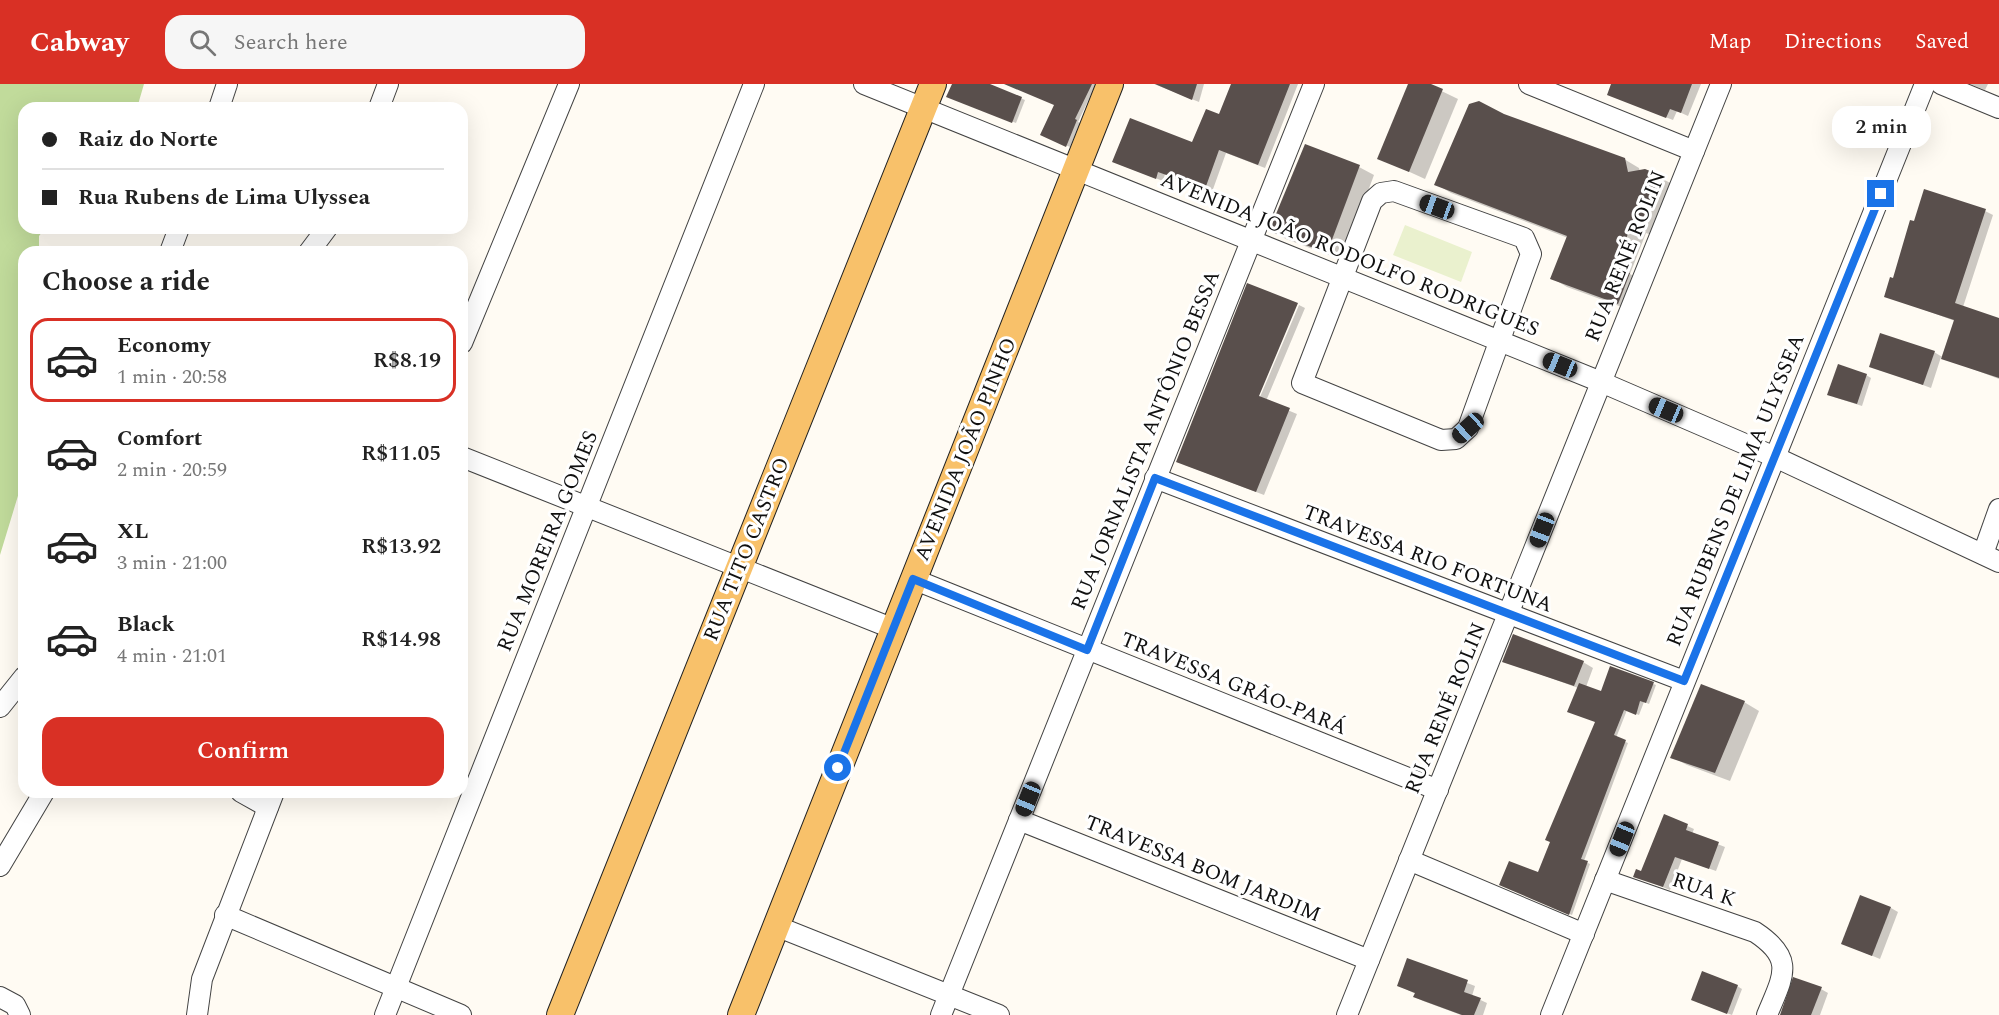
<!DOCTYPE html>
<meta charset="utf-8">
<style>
:root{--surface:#fff;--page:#f6f6f6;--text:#222;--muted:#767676;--line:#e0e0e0;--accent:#d93025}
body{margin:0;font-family:Spectral,serif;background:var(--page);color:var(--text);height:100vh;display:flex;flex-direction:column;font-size:22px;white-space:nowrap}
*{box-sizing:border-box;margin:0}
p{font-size:20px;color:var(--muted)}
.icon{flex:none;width:33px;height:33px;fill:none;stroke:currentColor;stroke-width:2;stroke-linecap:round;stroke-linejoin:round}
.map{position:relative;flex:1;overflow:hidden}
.sheet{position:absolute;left:18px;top:162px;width:450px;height:552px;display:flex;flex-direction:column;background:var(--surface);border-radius:18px;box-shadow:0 6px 24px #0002}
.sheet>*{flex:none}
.guide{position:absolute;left:18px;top:18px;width:450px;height:132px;border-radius:18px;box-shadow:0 6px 24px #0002;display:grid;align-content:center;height:132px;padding:0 24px;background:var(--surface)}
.end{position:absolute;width:27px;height:27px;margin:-14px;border:8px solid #1a73e8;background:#fff;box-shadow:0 0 0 3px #fff}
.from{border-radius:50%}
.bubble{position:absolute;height:42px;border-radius:18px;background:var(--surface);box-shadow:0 6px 24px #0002;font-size:20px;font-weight:600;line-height:42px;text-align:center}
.car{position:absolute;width:18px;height:36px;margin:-18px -9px;border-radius:8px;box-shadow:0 0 4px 2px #0007;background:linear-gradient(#222 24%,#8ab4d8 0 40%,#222 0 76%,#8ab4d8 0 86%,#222 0)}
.guide b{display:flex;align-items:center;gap:21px;height:57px;font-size:22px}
.guide b+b{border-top:2px solid var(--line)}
.guide i{width:15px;height:15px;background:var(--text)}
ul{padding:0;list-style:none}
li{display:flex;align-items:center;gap:18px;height:84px;margin:0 12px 9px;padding:0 12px;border:3px solid transparent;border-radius:18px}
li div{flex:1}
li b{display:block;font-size:22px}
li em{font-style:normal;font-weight:600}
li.active{border-color:var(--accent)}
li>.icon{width:54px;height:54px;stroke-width:1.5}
h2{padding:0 24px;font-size:27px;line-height:72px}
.button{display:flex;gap:12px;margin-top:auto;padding:12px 24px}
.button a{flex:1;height:69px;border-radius:18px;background:var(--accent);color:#fff;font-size:24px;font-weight:600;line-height:69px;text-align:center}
header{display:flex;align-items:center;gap:36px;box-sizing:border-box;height:84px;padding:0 30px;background:var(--accent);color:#fff}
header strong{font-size:28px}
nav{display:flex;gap:33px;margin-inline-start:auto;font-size:21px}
.search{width:420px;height:54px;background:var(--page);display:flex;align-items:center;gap:15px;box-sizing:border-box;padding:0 21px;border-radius:18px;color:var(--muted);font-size:22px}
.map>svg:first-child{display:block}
.forest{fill:#c1db9b}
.pitch{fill:#eaf1ce}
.shadow{fill:#0003}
.building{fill:#594f4c}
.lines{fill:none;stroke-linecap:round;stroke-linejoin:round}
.minor-casing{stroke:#434343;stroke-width:22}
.major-casing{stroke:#212121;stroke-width:28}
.minor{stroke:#fff;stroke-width:20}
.major{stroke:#f8c16a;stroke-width:26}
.route{stroke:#1a73e8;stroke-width:8}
.labels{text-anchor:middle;stroke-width:6;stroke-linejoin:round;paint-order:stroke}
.street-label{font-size:21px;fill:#101010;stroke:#fff}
</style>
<header>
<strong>Cabway</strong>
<div class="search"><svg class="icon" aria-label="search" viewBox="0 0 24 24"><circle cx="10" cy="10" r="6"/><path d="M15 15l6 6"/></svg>Search here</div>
<nav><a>Map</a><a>Directions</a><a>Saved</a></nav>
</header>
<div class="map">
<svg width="1999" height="931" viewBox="0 0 1999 931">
<rect width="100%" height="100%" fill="#fffbf3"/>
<path class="forest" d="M0,0H144L137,24H24V144H45L39,152V168H24V392L0,471Z"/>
<path class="pitch" d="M1405,141L1472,168L1461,198L1393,171Z"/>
<g class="shadow">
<path d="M953,0H986L1025,16L1016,39L952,14Z"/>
<path d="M1021,0H1096L1078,38L1080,39L1070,63L1045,52L1056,21Z"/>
<path d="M1154,0H1204L1199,18Z"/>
<path d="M1233,0H1298L1265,84L1226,69L1212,108L1165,90L1163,97L1121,81L1193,60L1220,31Z"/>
<path d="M1409,0H1427L1458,15L1425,95L1379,74Z"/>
<path d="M1613,0H1701L1688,32L1677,27L1673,36L1609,11Z"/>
<path d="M1970,0H1988L1985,6Z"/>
<path d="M1503,31L1624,75L1639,84L1640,88L1659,93L1674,101L1654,152L1646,149L1630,190L1644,198L1633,227L1567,203L1552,194L1568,154L1451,109L1436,100Z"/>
<path d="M1359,83L1374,91L1342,176L1286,155L1271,147Z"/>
<path d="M1985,127L1993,131L1963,223L1999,235V295L1941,273L1931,304L1871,282L1934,268L1944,274L1955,237L1886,212L1894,196Z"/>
<path d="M1299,221L1305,224L1266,317L1297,330L1264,411L1185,381L1255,318L1257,320Z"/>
<path d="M1866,291L1871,294L1862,322L1834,313Z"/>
<path d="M1504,577L1583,578L1593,584L1586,603L1602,609L1611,583L1656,601L1649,620L1644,618L1639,631L1627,626L1616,654L1628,659L1584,777L1590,780L1572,831L1504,802L1539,790L1597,638L1578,604Z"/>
<path d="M1744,618L1759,627L1730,697L1687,681L1672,673Z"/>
<path d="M1665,732L1694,745L1692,750L1725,763L1716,787L1682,775L1670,806L1635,792L1642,789Z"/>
<path d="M1891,824L1898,828L1880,875L1851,863Z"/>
<path d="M1408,876L1475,902L1472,912L1487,919L1483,931H1461L1423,917L1415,913L1416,910L1399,902Z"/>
<path d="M1737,902L1742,905L1732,931L1697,918Z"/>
<path d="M1821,905L1828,909L1820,931H1782Z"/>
</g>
<g class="building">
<path d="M952,0H990L1022,13L1012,39L946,13Z"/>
<path d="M1004,0H1092L1075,35L1077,36L1066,63L1040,51L1054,21Z"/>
<path d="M1155,0H1197L1192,16Z"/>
<path d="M1231,0H1290L1258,81L1219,66L1205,105L1158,88L1156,95L1112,78L1130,34L1192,58L1206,25L1219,30Z"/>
<path d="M1408,0H1431L1443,5L1409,88L1377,75Z"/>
<path d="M1611,0H1692L1681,29L1670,25L1666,34L1607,11Z"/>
<path d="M1479,17L1504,30L1625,74L1628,88L1645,85L1660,91L1639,145L1631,142L1615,183L1630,189L1618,220L1550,195L1567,152L1434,101L1469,20Z"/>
<path d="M1305,60L1360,81L1327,169L1269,147Z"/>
<path d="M1924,105L1986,125L1955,219L1999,234V294L1941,275L1954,236L1884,213L1890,193L1893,194L1910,136L1914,137Z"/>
<path d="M1247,199L1298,219L1259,312L1290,324L1256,408L1176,378Z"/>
<path d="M1880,249L1935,267L1923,301L1869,283Z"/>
<path d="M1838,280L1867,290L1857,320L1827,311Z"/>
<path d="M1513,550L1584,577L1574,602L1502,578Z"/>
<path d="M1610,582L1654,598L1646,619L1640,617L1636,631L1624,626L1614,651L1626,656L1581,775L1588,777L1569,831L1499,801L1509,777L1538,788L1550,758L1545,756L1595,638L1567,628L1579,599L1601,607Z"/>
<path d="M1701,600L1745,617L1715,689L1670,674Z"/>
<path d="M1664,730L1688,740L1686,746L1719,758L1709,785L1675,773L1663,803L1633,793L1636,785L1641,787Z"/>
<path d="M1860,811L1891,823L1872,872L1841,860Z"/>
<path d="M1407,874L1468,896L1464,908L1481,914L1474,931H1462L1413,913L1415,909L1397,902Z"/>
<path d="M1702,887L1738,901L1727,930L1691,916Z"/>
<path d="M1793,893L1822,903L1811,931H1780Z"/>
</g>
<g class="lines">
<g class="minor-casing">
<g id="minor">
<path d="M864,0L1601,298L1775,373L1999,478"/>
<path d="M1529,0L1694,67"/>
<path d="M1941,0L1999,24"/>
<path d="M219,24L227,0"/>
<path d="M379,24L388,0"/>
<path d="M1394,107L1524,154L1531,170L1468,344L1456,355L1441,356L1302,299L1372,117L1381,109Z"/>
<path d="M170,168L179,144"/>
<path d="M309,168L327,144"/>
<path d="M462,259L569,0"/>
<path d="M462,373L894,545"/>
<path d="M1155,394L1684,597"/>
<path d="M1983,470L1999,425"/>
<path d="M913,495L1438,706"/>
<path d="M0,623L24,593"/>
<path d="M241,708L268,723"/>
<path d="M1019,736L1369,876"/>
<path d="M1409,776L1584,850"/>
<path d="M0,782L44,708"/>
<path d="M1605,796L1755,848C1796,875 1783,892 1767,931"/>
<path d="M225,831L461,931"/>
<path d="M776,842L999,931"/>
<path d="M0,913L15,921L20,931"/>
<path d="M197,931L202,895L274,708"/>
<path d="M385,931L754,0"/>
<path d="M941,931L1314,0"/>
<path d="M1347,931L1721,0"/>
<path d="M1551,931L1925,0"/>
</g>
</g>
<g class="major-casing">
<g id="major">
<path d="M560,931L933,0"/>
<path d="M741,931L1110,0"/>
</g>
</g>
<use href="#minor" class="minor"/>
<use href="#major" class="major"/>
</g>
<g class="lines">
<path class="route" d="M838,684L913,495L1087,566L1155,394L1684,597L1881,110"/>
</g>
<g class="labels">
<g class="street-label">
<text transform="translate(1350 170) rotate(22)" y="7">AVENIDA JOÃO RODOLFO RODRIGUES</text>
<text transform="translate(1625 172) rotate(-68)" y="7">RUA RENÉ ROLIN</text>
<text transform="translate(1145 356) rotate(-68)" y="7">RUA JORNALISTA ANTÔNIO BESSA</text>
<text transform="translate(965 365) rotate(-68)" y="7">AVENIDA JOÃO PINHO</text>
<text transform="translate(1735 406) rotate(-68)" y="7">RUA RUBENS DE LIMA ULYSSEA</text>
<text transform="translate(547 457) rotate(-68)" y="7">RUA MOREIRA GOMES</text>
<text transform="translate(746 465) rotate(-68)" y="7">RUA TITO CASTRO</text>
<text transform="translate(1428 474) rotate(21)" y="7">TRAVESSA RIO FORTUNA</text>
<text transform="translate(1234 599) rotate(22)" y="7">TRAVESSA GRÃO-PARÁ</text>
<text transform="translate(1445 624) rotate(-68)" y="7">RUA RENÉ ROLIN</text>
<text transform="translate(1203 784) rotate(22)" y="7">TRAVESSA BOM JARDIM</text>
<text transform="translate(1704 805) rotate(19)" y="7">RUA K</text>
</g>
</g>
</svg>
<i class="end from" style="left:838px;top:684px"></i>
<i class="end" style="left:1881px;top:110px"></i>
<div class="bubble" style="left:1832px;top:22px;width:99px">2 min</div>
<i class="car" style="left:1437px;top:123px;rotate:290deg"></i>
<i class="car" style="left:1560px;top:281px;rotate:292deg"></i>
<i class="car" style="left:1666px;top:326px;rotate:293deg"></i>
<i class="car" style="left:1468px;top:344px;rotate:228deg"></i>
<i class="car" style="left:1542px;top:446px;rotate:201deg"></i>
<i class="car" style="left:1028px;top:715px;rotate:202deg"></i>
<i class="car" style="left:1622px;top:755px;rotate:202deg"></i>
<div class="guide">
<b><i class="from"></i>Raiz do Norte</b>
<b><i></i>Rua Rubens de Lima Ulyssea</b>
</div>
<section class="sheet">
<h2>Choose a ride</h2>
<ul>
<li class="active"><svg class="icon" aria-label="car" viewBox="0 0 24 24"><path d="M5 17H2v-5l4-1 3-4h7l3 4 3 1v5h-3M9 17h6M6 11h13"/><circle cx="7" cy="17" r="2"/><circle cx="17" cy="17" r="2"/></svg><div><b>Economy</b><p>1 min · 20:58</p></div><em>R$8.19</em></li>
<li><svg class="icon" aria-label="car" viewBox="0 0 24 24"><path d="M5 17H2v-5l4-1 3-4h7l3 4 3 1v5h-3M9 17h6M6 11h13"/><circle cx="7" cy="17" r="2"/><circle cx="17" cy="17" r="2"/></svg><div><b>Comfort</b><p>2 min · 20:59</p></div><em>R$11.05</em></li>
<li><svg class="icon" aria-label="car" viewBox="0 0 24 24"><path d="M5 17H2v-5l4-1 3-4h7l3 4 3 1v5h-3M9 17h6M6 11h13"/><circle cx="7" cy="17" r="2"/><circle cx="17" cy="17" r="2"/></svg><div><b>XL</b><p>3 min · 21:00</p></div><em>R$13.92</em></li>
<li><svg class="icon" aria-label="car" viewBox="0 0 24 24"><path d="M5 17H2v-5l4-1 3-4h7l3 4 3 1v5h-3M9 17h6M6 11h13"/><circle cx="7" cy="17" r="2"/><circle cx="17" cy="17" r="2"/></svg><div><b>Black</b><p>4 min · 21:01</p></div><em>R$14.98</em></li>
</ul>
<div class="button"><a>Confirm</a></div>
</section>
</div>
